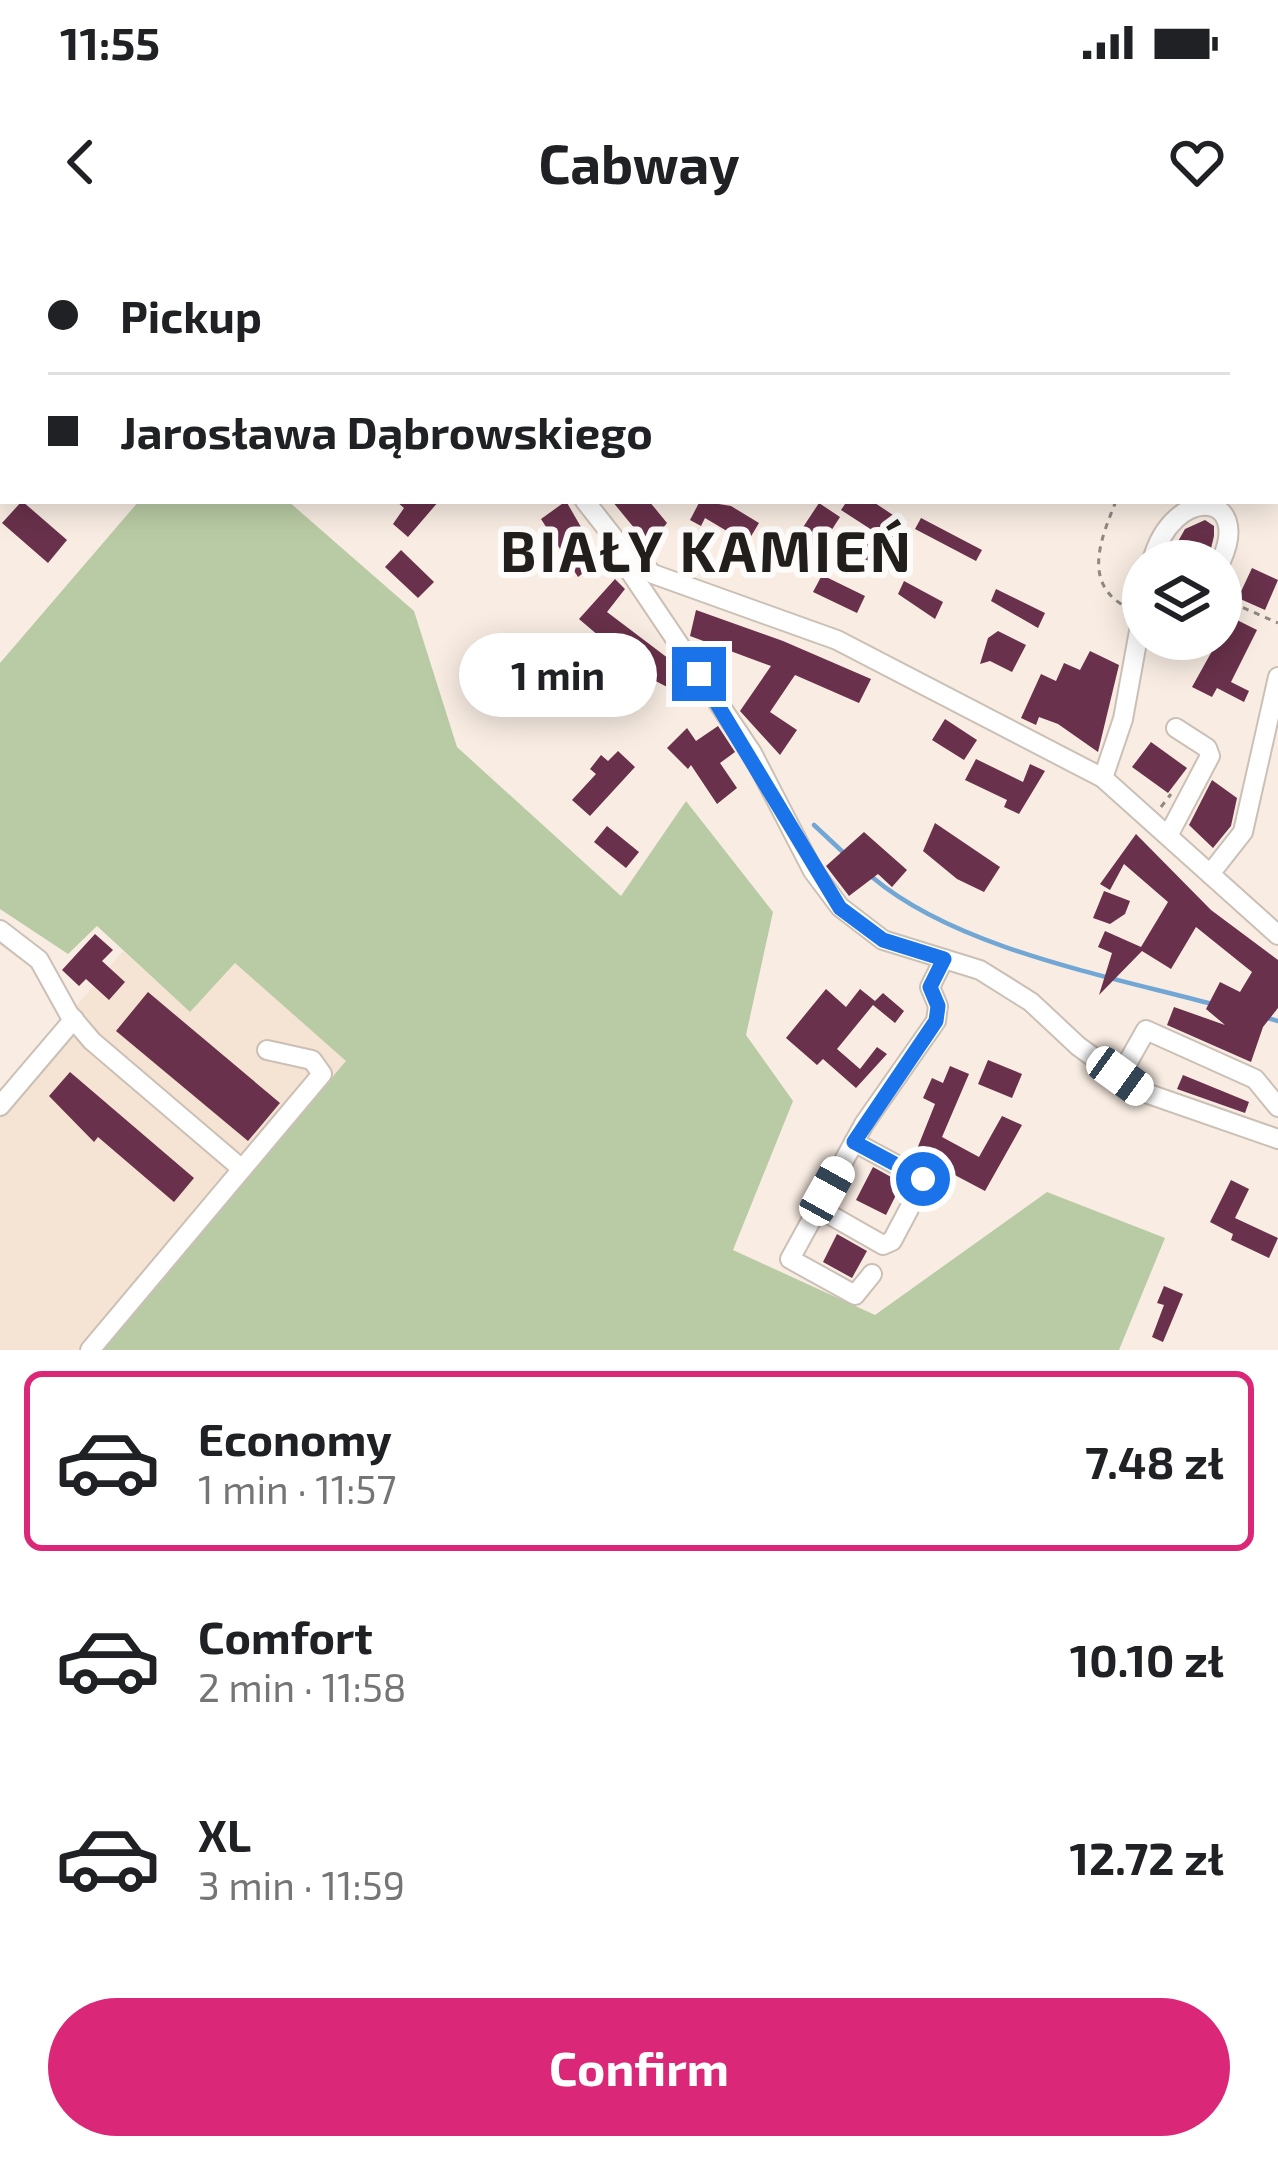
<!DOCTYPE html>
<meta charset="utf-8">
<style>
:root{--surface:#fff;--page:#f2f2f2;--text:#202124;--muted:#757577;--line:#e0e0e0;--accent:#db2777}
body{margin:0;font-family:"Exo 2",sans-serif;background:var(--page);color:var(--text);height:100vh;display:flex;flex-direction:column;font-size:45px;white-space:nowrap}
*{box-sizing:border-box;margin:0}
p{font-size:39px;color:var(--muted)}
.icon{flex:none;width:66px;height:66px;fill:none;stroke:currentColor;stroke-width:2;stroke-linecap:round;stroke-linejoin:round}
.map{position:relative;height:1110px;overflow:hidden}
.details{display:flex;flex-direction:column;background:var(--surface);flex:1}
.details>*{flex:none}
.guide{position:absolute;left:0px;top:0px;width:1278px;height:264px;box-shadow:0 6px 30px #0003;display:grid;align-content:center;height:264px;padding:0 48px;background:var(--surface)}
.fabs{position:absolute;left:1122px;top:300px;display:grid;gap:24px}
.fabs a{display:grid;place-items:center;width:120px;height:120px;border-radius:50%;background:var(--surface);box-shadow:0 6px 30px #0003;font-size:60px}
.end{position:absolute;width:54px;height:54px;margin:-27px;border:15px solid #1a73e8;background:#fff;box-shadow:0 0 0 6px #fff}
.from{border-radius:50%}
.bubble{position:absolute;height:84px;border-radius:42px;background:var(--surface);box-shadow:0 6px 30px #0003;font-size:39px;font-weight:700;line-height:84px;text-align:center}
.car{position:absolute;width:36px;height:72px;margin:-36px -18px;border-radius:15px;box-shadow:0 0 9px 3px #0007;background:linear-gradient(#fff 24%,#345 0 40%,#fff 0 76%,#345 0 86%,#fff 0)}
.guide b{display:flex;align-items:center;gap:42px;height:114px;font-size:45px}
.guide b+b{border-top:3px solid var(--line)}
.guide i{width:30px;height:30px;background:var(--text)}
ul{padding:21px 0 0;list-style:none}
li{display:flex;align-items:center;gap:36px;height:180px;margin:0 24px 18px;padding:0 24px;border:6px solid transparent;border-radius:18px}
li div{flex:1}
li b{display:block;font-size:45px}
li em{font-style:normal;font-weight:700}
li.active{border-color:var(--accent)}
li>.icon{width:108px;height:108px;stroke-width:1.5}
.action{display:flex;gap:24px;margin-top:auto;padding:24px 48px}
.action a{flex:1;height:138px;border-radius:72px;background:var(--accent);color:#fff;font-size:48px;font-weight:700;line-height:138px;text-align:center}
.status{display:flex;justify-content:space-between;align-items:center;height:84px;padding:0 60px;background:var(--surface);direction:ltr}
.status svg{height:33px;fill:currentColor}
header{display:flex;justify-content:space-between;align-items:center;height:156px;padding:0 48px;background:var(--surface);font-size:54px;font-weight:700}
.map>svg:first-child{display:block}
.built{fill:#f5e3d3}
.green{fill:#b9cba4}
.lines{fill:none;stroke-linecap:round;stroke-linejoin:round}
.stream{stroke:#72a6d4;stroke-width:4.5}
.building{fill:#69314b}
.minor-casing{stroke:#cbc0b6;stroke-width:22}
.path{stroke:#908881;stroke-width:3;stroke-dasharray:6 6;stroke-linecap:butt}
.minor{stroke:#fff;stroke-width:18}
.route{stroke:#1a73e8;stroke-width:15}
.labels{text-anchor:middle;stroke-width:12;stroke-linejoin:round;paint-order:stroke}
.district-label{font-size:57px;font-weight:bold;letter-spacing:3px;fill:#221e1b;stroke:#fefcfa}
</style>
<div class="status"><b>11:55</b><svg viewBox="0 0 49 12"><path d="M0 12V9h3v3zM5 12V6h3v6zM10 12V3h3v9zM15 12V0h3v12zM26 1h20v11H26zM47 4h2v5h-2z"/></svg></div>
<header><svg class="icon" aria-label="back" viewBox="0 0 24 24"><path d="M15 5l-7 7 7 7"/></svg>Cabway<svg class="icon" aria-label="heart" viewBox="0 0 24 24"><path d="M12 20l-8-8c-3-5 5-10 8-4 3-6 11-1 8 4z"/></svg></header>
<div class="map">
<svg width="1278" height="1110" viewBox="0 0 1278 1110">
<rect width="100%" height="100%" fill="#f9ede3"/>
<path class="built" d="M123,711L190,772L234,722L347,821L100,1110H0V856Z"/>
<path class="green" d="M139,261H288L414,371L457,507L621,656L686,561L773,672L746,795L793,861L733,1010L875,1075L1047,952L1165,998L1119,1110H100L346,821L235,723L190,772L97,686L68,714L0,669V423Z"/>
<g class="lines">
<g class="stream">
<path d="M814,585L845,614"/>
<path d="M872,637C956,708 1107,736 1212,764"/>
<path d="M1264,777L1278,781"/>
</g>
</g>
<g class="building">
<path d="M22,261L67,300L48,323L2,283Z"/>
<path d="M396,261H439L408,297L393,284L404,268Z"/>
<path d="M566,261L600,320L578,337L541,279Z"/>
<path d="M612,261H649L667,283L649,306Z"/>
<path d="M700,261L731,266L759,283L747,303L705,278L701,286L690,280Z"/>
<path d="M847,261H872L893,275L887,284L899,292L870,336L854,325L875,292L841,270Z"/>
<path d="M819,263L840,277L808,327L786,313Z"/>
<path d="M921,278L982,310L976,321L915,289Z"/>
<path d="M1205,280L1214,286V296L1208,321H1167L1185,289Z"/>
<path d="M401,310L434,342L418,358L385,327Z"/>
<path d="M1252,328L1278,340L1265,370L1238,358Z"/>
<path d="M822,335L865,356L857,373L813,352Z"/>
<path d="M615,339L625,349L607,372L677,425L681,432L669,448L646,436L579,379Z"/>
<path d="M904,341L943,362L935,379L898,354Z"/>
<path d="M996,349L1045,373L1038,388L991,361Z"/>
<path d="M696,370L783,401L871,439L859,463L795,435L770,472L797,490L780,515L740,471L771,426L690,396Z"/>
<path d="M1231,377L1257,390L1231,442L1249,451L1244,462L1217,448L1212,457L1192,447Z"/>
<path d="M998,391L1026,405L1012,432L990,421L980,424L988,398Z"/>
<path d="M1090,411L1119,425L1098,512L1058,484L1039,477L1036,485L1021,478L1041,434L1056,441L1064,423L1080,430Z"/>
<path d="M945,479L977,500L964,520L932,500Z"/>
<path d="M718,486L735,512L720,523L737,548L717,564L691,525L688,529L667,508L687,488L696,501Z"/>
<path d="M1151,502L1187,528L1168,553L1132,527Z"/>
<path d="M618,511L635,527L590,576L572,560L596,534L590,529L601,515L608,521Z"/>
<path d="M976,519L1023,542L1030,524L1045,531L1019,574L1004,567L1007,560L965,540Z"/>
<path d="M1212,540L1237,558L1231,586L1213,608L1189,585Z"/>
<path d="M935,583L1000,627L984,652L957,639L923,611Z"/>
<path d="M607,586L639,612L626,628L594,602Z"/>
<path d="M864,592L907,630L892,647L878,634L849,656L826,626Z"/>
<path d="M1136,594L1211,670L1278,720V768L1263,787L1251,822L1167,785L1174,767L1225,785L1206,769L1220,742L1240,752L1252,732L1196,687L1171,729L1142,711L1099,755L1112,713L1098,707L1105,691L1141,707L1168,662L1124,624L1110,650L1100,644Z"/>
<path d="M1104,651L1130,661L1125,674L1110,684L1093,678Z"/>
<path d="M95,694L113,710L102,721L125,742L109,760L86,739L79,746L62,730Z"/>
<path d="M826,749L846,767L860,749L875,761L883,753L904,771L895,783L873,765L837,809L860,829L877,807L887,814L856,848L823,819L817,825L786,798Z"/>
<path d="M148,752L280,863L248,901L116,791Z"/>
<path d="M988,820L1022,834L1012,858L978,844Z"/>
<path d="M950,826L969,834L942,897L979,917L1002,876L1022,885L985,951L915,914L935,864L923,858L932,838L943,843Z"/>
<path d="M70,832L194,938L174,962L98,897L94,902L49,856Z"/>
<path d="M1183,835L1249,862L1245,873L1177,849Z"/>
<path d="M873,927L902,943L886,975L856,960Z"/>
<path d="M1231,940L1249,949L1235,978L1278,998L1269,1018L1231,1000L1233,994L1210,982Z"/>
<path d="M837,994L867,1011L852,1038L823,1022Z"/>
<path d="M1164,1046L1183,1054L1163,1102L1152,1097L1164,1065L1157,1063Z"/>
</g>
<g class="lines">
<g class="minor-casing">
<g id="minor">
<path d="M418,0L419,3"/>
<path d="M11,3L14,0"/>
<path d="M624,3L625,0"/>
<path d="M585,261L618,303L653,334L837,400L1103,538L1278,695"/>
<path d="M618,303L627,327L752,513L813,631L840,667L883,700L980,730L1031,762L1078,806L1140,851L1278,899"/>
<path d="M1152,321C1173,244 1253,251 1221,321"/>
<path d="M1103,538L1123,479L1143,369"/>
<path d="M1169,594L1210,516L1207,508L1176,488"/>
<path d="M1210,634L1243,592L1278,437"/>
<path d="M0,690L39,720L69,774L92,801L242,929"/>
<path d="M1120,836L1146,790L1255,839L1278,867"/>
<path d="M0,866L74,779"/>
<path d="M854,902L923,939"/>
<path d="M818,968L883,1005L892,1001L909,969"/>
<path d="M872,1034L855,1055L790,1019L864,884L936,781L938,766L930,747L944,719"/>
<path d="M90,1110L322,834L312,820L267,810"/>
</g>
</g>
<g class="path">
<path d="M1117,3L1120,0"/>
<path d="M1231,3L1233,0"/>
<path d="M1244,3H1245"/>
<path d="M1275,13H1278"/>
<path d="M1116,261C1101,299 1081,344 1128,368"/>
<path d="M1221,358L1278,383"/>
<path d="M1161,567L1171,554"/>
</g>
<use href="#minor" class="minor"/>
</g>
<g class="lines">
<path class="route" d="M699,434L840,668L883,700L944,719L930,747L938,766L936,781L854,902L923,939"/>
</g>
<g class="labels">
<g class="district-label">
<text x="707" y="332">BIAŁY KAMIEŃ</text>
</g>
</g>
</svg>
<div class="fabs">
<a><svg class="icon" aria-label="layers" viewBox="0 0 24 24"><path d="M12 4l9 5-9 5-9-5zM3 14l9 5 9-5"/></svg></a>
</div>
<i class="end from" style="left:923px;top:939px"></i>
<i class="end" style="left:699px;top:434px"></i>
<div class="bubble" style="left:459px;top:393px;width:198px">1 min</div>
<i class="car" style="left:1120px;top:836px;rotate:126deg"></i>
<i class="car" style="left:827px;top:951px;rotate:29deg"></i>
<div class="guide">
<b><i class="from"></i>Pickup</b>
<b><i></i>Jarosława Dąbrowskiego</b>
</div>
</div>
<section class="details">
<ul>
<li class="active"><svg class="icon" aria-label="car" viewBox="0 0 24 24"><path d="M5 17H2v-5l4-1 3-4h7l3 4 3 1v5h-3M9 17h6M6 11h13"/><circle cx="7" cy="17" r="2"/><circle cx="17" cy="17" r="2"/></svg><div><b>Economy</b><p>1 min · 11:57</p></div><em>7.48 zł</em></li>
<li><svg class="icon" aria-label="car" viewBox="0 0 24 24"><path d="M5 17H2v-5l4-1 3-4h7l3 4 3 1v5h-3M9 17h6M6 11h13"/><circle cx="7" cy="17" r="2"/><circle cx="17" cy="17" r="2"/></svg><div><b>Comfort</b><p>2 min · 11:58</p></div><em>10.10 zł</em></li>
<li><svg class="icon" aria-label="car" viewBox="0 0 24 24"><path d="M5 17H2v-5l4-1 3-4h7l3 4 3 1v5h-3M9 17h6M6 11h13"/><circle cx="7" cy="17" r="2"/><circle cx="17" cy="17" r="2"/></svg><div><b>XL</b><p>3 min · 11:59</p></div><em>12.72 zł</em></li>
</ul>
<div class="action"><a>Confirm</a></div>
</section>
